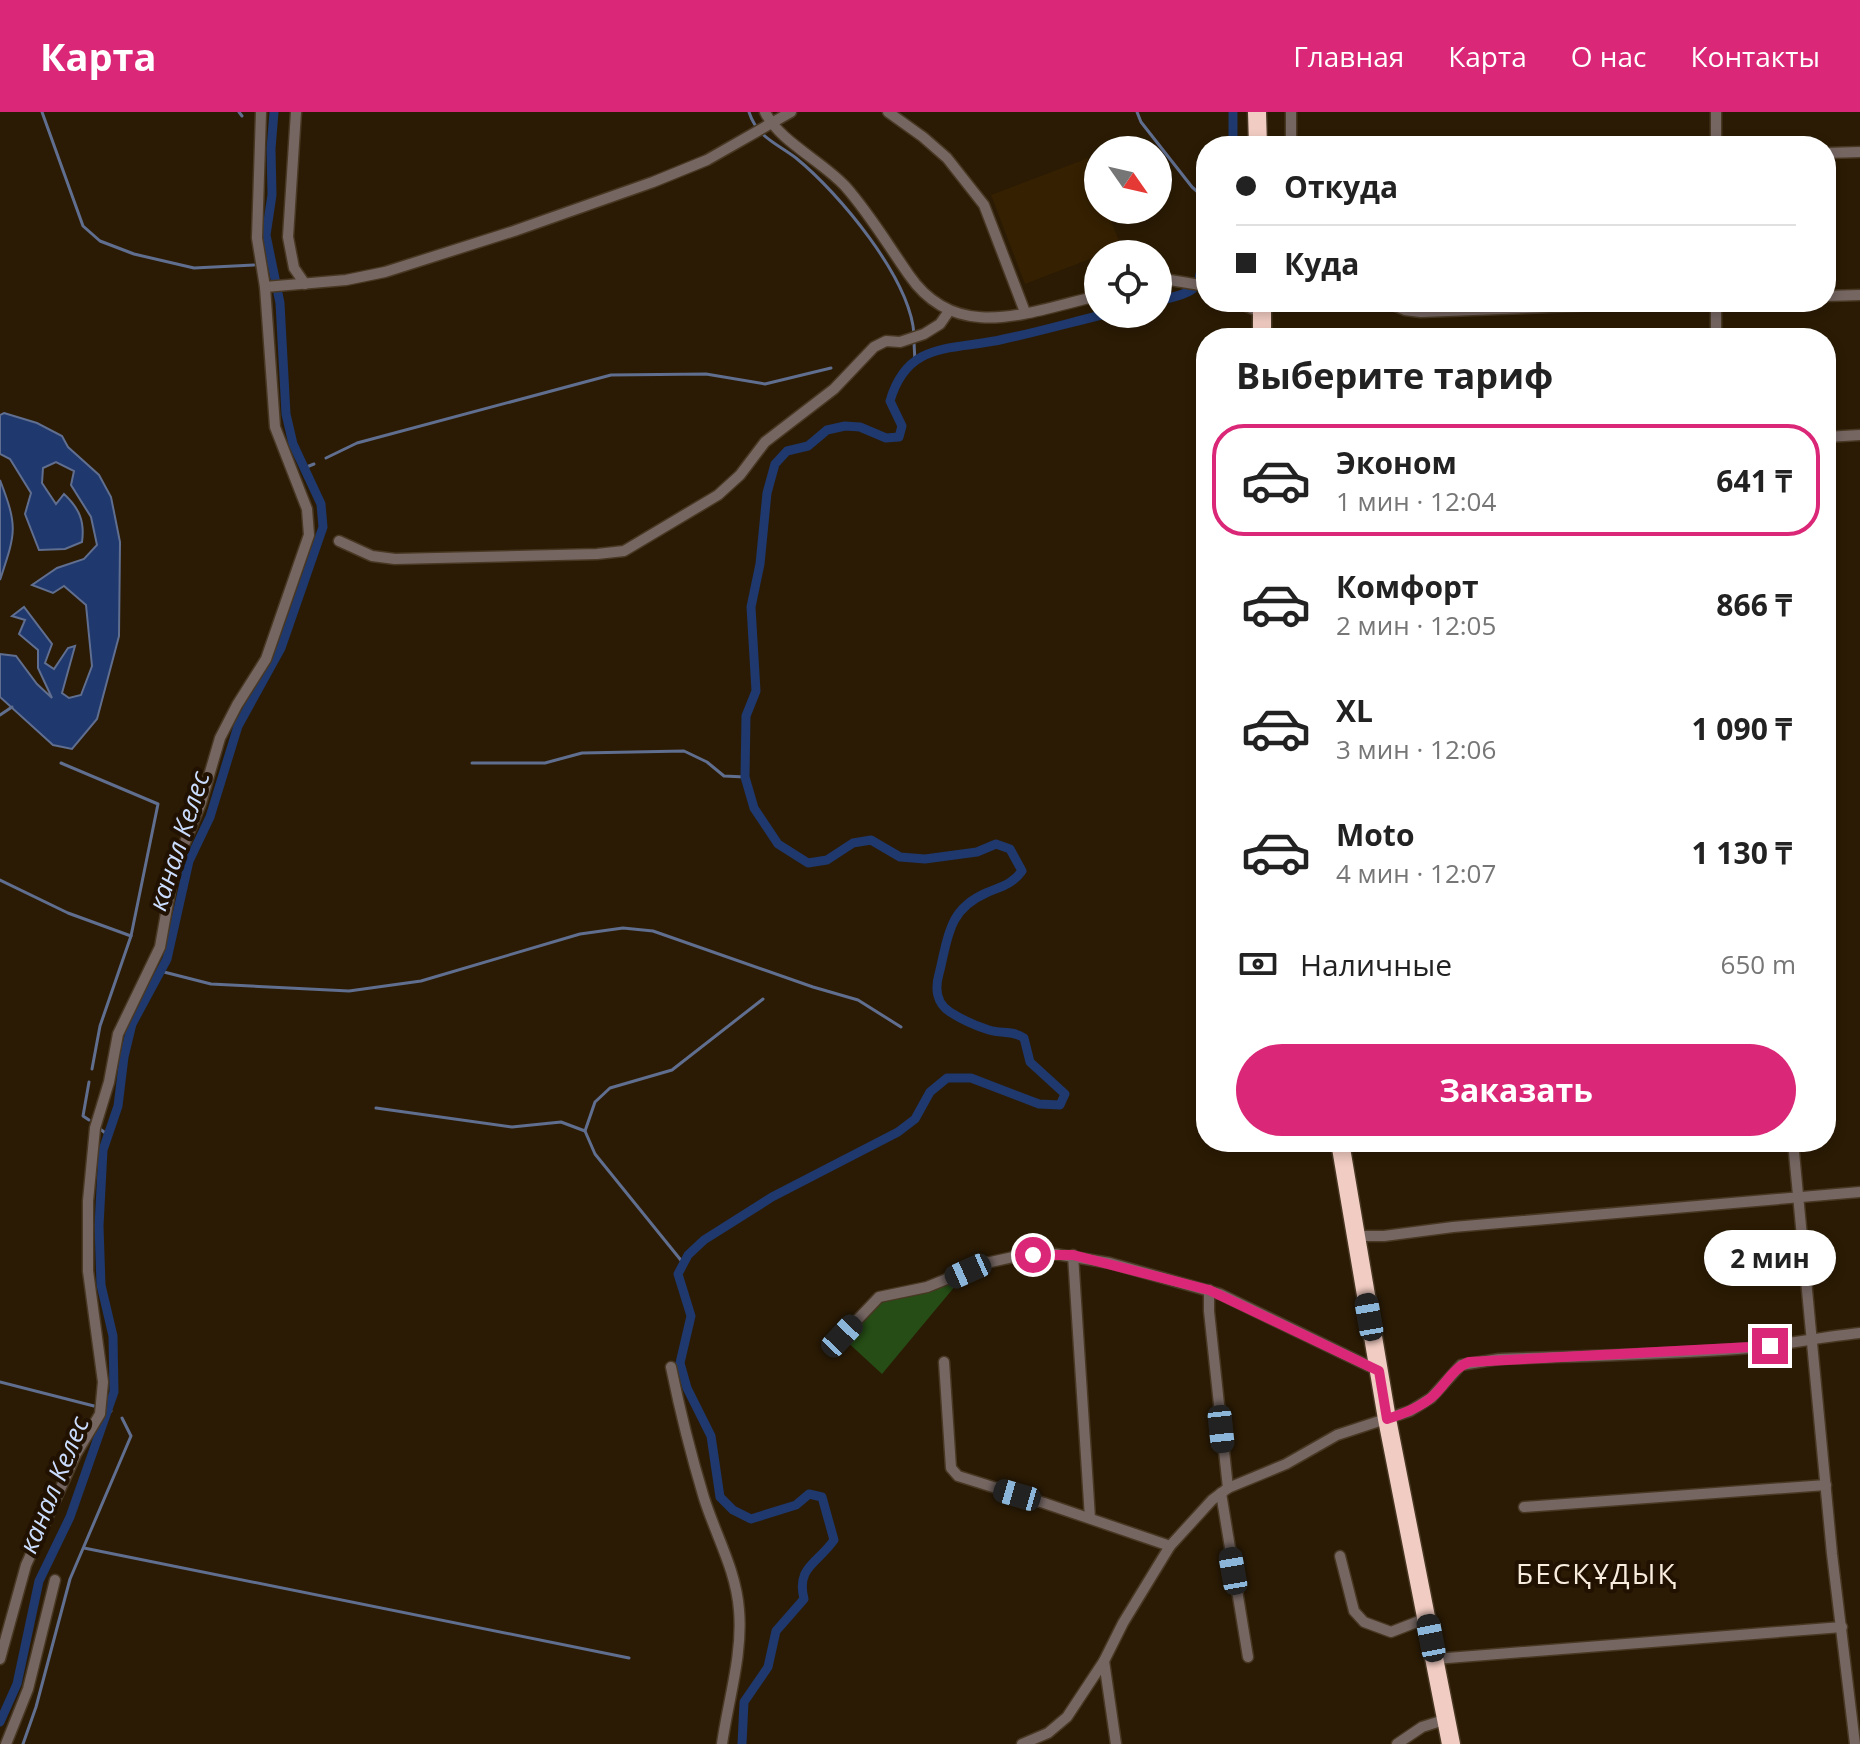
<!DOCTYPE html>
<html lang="ru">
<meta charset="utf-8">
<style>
:root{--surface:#fff;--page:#f2f2f2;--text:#222;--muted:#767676;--line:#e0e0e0;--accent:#db2777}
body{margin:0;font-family:"Open Sans",sans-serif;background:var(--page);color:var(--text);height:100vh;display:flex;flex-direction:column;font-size:30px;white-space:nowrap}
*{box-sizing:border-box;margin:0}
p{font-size:26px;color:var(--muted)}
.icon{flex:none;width:44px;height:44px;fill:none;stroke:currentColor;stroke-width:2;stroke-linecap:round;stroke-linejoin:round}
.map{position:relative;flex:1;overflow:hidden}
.side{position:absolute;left:1196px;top:216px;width:640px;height:824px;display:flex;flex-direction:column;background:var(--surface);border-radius:32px;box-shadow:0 4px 12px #0003}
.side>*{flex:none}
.banner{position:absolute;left:1196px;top:24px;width:640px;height:176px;border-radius:32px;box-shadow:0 4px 12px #0003;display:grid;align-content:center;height:176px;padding:0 40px;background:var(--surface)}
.needle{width:52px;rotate:124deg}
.fabs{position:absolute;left:1084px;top:24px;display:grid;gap:16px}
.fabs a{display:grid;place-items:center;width:88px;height:88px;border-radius:50%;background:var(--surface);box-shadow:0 4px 12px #0003;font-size:40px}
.end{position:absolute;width:36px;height:36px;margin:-18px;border:10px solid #db2777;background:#fff;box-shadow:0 0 0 4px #fff}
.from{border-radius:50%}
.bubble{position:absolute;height:56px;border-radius:28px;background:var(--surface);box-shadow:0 4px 12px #0003;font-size:26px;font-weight:700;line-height:56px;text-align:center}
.car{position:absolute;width:24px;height:48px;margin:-24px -12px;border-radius:10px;box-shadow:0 0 6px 2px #0007;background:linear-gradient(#222 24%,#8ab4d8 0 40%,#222 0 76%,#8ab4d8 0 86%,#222 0)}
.banner b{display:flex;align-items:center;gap:28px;height:76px;font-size:30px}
.banner b+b{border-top:2px solid var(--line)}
.banner i{width:20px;height:20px;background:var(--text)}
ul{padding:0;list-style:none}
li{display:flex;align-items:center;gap:24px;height:112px;margin:0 16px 12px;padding:0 24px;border:4px solid transparent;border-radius:32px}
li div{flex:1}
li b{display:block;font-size:30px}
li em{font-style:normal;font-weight:700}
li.active{border-color:var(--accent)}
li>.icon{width:72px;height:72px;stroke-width:1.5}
h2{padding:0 40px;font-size:36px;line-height:96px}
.pay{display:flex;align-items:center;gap:20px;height:88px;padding:0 40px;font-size:30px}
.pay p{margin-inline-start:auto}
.primary-button{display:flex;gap:16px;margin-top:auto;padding:16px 40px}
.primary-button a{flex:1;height:92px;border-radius:48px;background:var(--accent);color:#fff;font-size:32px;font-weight:700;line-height:92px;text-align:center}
header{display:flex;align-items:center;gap:48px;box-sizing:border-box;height:112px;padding:0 40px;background:var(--accent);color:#fff}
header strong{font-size:38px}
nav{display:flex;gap:44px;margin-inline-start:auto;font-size:28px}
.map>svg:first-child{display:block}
.built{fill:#352001}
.green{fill:#254d15}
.water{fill:#1f386d;stroke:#606e8f;stroke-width:2}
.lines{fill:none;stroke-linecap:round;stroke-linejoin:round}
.stream{stroke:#606e8f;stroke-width:3}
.canal{stroke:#1f386d;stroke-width:9}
.street-casing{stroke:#483823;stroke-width:13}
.highway-casing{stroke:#483823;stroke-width:21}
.street{stroke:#756662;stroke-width:10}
.highway{stroke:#f1ccc2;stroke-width:18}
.route{stroke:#db2777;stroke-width:10}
.labels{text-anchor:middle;stroke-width:8;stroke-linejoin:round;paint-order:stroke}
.water-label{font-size:26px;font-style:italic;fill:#cbddff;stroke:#211100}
.quarter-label{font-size:28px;letter-spacing:2px;fill:#f8ecde;stroke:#211100}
</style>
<header>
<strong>Карта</strong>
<nav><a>Главная</a><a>Карта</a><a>О нас</a><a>Контакты</a></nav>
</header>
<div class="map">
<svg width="1860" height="1632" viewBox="0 0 1860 1632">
<rect width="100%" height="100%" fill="#2b1b04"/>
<path class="built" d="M1088,46L1098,73V98H1107L1121,135L1025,172L991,83Z"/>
<path class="green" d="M961,1167L882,1262L843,1226L885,1185Z"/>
<g class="water">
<path d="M4,301L37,311L62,324L68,335L99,363L111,385L120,430L119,524L97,607L72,637L53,633L0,585V542L16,544L37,572L52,586L38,556V538L19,522L25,508L12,504L24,495L52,532L45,551L54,557L68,536L75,534L62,581L69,586L81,583L92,554L86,493L64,474L53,481L32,473L57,456L84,447L97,433L91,405L71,373L74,359L56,350L43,356L42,371L56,392L64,382C79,396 85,409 82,430L65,437L39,438L25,402L31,381L10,347L0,342V303Z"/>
<path d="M0,368C18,415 16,420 0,468Z"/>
</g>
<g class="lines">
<g class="stream">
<path d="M42,0L83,114L100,129L134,142L194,156L254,153"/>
<path d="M239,0L242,4"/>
<path d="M749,0C757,25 776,31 796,46C839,81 910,166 914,222"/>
<path d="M1137,0L1141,10L1192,75L1200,82"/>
<path d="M268,152H273"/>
<path d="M914,230L915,250"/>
<path d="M326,346L357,331L611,263L706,262L765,272L831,256"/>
<path d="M304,356L314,352"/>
<path d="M0,603L12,595"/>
<path d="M61,651L158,692L131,824L100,914L92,957"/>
<path d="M472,651H545L582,641L684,639L707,650L724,664L745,665"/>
<path d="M0,768L68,801L131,824"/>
<path d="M160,859L211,872L349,879L421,869L580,822L623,816L653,819L813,875L858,888L901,915"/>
<path d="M376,996L512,1015L561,1010L585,1019"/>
<path d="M89,1008L83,1004L89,970"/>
<path d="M100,1017L108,1023"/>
<path d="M684,1152L595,1042L585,1019L595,990L610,976L672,958L763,887"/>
<path d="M0,1270L94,1294"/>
<path d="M107,1297L111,1299"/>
<path d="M84,1436L629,1546"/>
<path d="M23,1632L36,1595L70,1467L131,1324L122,1306"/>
</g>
<g class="canal">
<path d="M1233,34V0"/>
<path d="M1158,189C1207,177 1195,178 1206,132"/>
<path d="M0,1610L17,1572L39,1469L70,1405L114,1280L113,1224L101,1173L99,1114L103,1038L118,994L124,945L132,912L167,847L189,749L210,705L238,614L281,536L323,415L321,392L293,332L286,302L280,191L266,123L272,83L271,37L274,0"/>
<path d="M742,1632L744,1590L768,1555L776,1519L804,1487C796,1455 817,1452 834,1428L822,1385L809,1382L796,1393L751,1407L733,1398L720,1385L711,1324L687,1276L680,1251L691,1204L678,1162L688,1143L704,1128L772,1085L898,1020L915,1007L930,980L947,966H971L1039,992L1060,993L1065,982L1030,950L1024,926C1012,918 1002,922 989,918C976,914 961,907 950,900C936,891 935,876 939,862C948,827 947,798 986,781C1000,775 1013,772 1022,759L1010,737L996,732L977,740L925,747L900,745L871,728L853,731L827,748L808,751L778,732L754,696L745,665L746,604L756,579L751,495L760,452L767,381L775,352L787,339L808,334L827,318L845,314L860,315L886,326L899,325L902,314L890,289C908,227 954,239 1004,227C1038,220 1072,210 1106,202"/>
</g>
<g class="street-casing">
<g id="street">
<path d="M296,0L288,125L294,156L305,172"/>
<path d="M765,0C779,29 822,49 845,74C869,101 888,133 909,163C957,233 1030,199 1098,184"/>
<path d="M888,0L923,25L947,46L984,93L1025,200"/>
<path d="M1291,0V34"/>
<path d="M1716,34V0"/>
<path d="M1826,41L1860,40"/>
<path d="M1158,170L1170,168L1206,174"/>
<path d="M265,175L346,168L385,160L514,119L653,70L707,48L791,0"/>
<path d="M1826,184L1860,183"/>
<path d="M1237,190L1262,201"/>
<path d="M1386,190L1405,198L1421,200L1676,190"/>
<path d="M1716,190V226"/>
<path d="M1826,325L1860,323"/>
<path d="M339,429L372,444L395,447L597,442L624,439L718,383L740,363L765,330L834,277L874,235L886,229L900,230L924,222L940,212L949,199"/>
<path d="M1793,1030L1832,1442L1855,1632"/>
<path d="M1354,1124H1384L1453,1115L1860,1080"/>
<path d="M1073,1143L1090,1406"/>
<path d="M1209,1178V1199L1228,1376"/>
<path d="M842,1224L879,1185L927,1175L986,1151L1018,1144L1055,1142L1110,1151L1220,1182L1379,1259"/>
<path d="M944,1250L951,1356L958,1364L1044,1391L1170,1434"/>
<path d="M671,1255C680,1299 691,1343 704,1386C716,1424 736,1458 739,1498C743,1542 728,1589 722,1632"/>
<path d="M1221,1381L1248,1545"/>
<path d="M1524,1395L1826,1373"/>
<path d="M1340,1444L1354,1499L1364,1510L1391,1520L1427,1506"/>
<path d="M0,1547L26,1453L76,1342L100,1302L103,1270L88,1159V1089L95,1016L109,970L118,922L160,835L174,757L201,691L220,626L237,593L266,547L309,423L307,397L275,315L265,175L257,126L261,0"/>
<path d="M1435,1547L1842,1515"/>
<path d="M1104,1549L1116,1632"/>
<path d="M6,1632L28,1577L55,1468"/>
<path d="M1022,1632L1048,1621L1067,1605L1104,1549L1123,1511L1170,1434L1212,1388L1228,1376L1286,1352L1337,1323L1410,1299L1431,1286L1461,1253L1499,1247C1579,1244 1659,1243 1738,1237C1780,1234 1819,1225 1860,1221"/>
<path d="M1397,1632L1422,1615L1447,1607"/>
</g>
</g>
<g class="highway-casing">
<g id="highway">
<path d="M1257,0L1258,34"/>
<path d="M1262,190V226"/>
<path d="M1340,1030L1387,1307L1451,1632"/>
</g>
</g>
<use href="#street" class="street"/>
<use href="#highway" class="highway"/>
</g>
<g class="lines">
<path class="route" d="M1033,1143H1073L1209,1178L1379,1259L1387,1307C1403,1302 1419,1296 1432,1285C1446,1273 1451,1257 1469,1250L1770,1234"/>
</g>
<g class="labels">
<g class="water-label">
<text transform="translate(179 729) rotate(-72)" y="9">канал Келес</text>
<text transform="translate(54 1373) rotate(-68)" y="9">канал Келес</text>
</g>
<g class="quarter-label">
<text x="1597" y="1472">БЕСҚҰДЫҚ</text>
</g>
</g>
</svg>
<div class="fabs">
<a><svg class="needle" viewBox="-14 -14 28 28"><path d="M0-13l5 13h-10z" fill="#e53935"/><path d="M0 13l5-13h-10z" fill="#767676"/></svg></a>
<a><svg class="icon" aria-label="locate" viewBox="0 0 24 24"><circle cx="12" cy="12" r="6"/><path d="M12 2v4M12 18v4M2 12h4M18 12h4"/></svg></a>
</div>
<i class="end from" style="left:1033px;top:1143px"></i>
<i class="end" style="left:1770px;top:1234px"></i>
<div class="bubble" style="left:1704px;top:1118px;width:132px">2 мин</div>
<i class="car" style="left:968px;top:1159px;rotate:246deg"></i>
<i class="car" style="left:1369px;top:1205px;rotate:350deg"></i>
<i class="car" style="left:842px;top:1224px;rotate:43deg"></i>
<i class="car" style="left:1221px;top:1317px;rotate:174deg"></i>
<i class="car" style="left:1017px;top:1383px;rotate:286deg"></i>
<i class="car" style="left:1233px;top:1459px;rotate:350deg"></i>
<i class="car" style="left:1431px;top:1526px;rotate:349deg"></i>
<div class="banner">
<b><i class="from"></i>Откуда</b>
<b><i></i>Куда</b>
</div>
<section class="side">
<h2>Выберите тариф</h2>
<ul>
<li class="active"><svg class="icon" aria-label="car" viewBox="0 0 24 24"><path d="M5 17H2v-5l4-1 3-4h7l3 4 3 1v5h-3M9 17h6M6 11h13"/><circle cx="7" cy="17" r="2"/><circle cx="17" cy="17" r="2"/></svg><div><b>Эконом</b><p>1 мин · 12:04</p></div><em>641 ₸</em></li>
<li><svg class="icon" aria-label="car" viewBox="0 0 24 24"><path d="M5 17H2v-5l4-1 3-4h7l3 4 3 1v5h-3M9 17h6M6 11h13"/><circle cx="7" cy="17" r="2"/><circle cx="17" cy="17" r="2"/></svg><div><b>Комфорт</b><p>2 мин · 12:05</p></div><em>866 ₸</em></li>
<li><svg class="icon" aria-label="car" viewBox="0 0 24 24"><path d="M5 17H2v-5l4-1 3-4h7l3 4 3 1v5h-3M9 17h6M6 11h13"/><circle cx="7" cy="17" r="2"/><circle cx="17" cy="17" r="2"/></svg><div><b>XL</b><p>3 мин · 12:06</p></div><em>1 090 ₸</em></li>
<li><svg class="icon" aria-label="car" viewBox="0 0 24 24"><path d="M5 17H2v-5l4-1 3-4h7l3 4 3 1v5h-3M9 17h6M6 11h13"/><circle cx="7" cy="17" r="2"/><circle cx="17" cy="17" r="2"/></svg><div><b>Moto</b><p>4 мин · 12:07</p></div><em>1 130 ₸</em></li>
</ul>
<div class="pay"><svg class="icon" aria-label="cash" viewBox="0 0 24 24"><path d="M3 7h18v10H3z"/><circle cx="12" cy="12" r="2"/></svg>Наличные<p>650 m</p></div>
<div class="primary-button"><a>Заказать</a></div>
</section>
</div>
